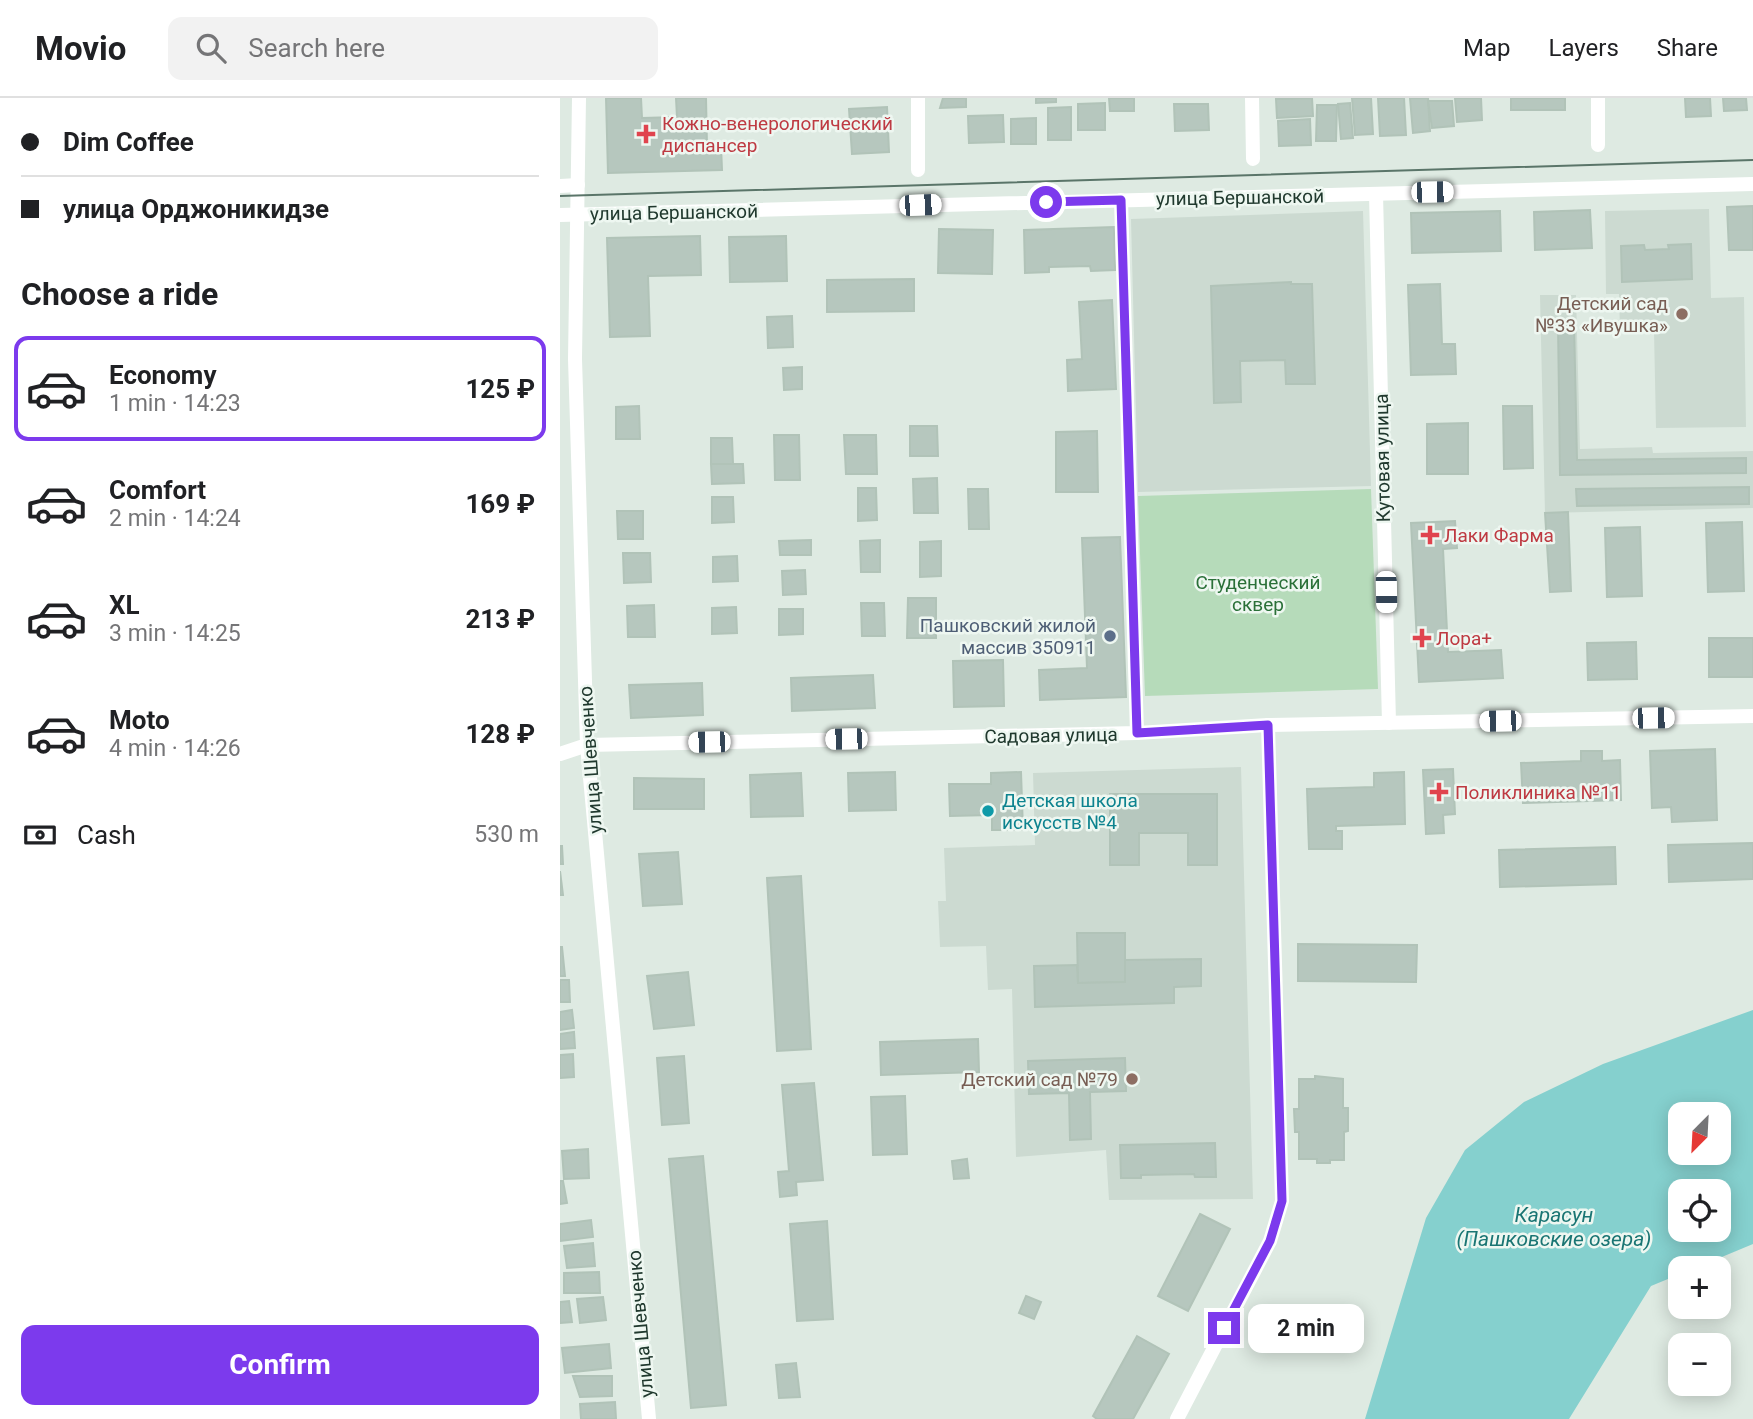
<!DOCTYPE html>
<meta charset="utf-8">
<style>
:root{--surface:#fff;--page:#f2f2f2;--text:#202124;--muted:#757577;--line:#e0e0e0;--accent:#7c3aed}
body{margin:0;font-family:Roboto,sans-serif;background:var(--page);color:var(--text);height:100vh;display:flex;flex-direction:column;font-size:26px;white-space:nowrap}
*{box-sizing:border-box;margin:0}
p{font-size:23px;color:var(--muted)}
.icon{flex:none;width:38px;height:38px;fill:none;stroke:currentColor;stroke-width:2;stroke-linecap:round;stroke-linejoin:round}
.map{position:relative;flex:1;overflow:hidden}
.panel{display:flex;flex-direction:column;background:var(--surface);width:560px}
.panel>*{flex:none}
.guide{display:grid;align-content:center;height:154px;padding:0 21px;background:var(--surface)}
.needle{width:46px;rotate:204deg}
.fabs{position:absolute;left:1108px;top:1004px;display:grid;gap:14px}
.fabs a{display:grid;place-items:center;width:63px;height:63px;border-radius:14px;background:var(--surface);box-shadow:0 4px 18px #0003;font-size:35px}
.end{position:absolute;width:32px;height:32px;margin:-16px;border:9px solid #7c3aed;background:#fff;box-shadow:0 0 0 4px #fff}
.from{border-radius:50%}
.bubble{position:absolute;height:49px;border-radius:14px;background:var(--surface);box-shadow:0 4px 18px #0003;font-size:23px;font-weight:700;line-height:49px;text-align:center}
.car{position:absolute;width:21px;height:42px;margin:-21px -10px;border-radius:9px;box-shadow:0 0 5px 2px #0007;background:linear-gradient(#fff 24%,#345 0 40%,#fff 0 76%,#345 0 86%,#fff 0)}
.guide b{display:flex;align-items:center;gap:24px;height:66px;font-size:26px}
.guide b+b{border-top:2px solid var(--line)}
.guide i{width:18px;height:18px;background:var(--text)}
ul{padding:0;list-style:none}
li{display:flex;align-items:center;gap:21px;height:105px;margin:0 14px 10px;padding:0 7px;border:4px solid transparent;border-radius:14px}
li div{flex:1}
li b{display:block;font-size:26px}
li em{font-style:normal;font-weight:700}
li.selected{border-color:var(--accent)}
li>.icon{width:63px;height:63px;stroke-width:1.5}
h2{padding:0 21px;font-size:32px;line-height:84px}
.pay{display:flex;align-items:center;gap:18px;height:77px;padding:0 21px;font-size:26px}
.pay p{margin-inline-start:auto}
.button{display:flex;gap:14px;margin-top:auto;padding:14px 21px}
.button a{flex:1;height:80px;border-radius:14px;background:var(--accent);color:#fff;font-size:28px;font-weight:700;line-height:80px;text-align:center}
header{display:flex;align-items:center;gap:42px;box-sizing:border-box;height:98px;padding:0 35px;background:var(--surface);border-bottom:2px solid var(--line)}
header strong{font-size:33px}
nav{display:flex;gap:38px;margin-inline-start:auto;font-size:24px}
.search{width:490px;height:63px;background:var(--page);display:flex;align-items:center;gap:18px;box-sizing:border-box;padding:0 24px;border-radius:14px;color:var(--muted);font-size:26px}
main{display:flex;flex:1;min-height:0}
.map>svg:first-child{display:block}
.built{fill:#ccdad1}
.green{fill:#b6dbba}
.water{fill:#85d0ce;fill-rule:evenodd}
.building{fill:#b6c7be;stroke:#b1c3b8;stroke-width:2}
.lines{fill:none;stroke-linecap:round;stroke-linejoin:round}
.street{stroke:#fff;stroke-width:14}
.tram{stroke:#5a7569;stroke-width:2}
.route{stroke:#7c3aed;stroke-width:9}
.health-dot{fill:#e0444e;stroke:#eef7f1;stroke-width:2.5}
.education-dot{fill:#8d6e63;stroke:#eef7f1;stroke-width:2.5}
.service-dot{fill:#5c6f8a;stroke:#eef7f1;stroke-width:2.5}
.culture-dot{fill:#0f9aa8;stroke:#eef7f1;stroke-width:2.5}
.labels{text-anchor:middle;stroke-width:5;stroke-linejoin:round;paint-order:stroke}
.health-label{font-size:19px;fill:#be3a42;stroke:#eef7f1;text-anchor:start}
.street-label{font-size:19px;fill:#20392e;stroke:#eef7f1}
.education-label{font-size:19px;fill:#785e54;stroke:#eef7f1;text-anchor:end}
.park-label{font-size:19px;fill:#2a7038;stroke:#eef7f1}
.service-label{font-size:19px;fill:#4e5e75;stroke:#eef7f1;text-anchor:end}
.culture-label{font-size:19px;fill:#0d838f;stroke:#eef7f1;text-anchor:start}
.water-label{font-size:21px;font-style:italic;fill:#1a7573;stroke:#eef7f1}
</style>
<header>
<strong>Movio</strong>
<div class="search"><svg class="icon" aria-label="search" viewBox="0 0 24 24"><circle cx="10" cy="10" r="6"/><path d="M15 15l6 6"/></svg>Search here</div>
<nav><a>Map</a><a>Layers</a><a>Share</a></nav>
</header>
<main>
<section class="panel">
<div class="guide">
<b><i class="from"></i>Dim Coffee</b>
<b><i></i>улица Орджоникидзе</b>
</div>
<h2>Choose a ride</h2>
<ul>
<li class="selected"><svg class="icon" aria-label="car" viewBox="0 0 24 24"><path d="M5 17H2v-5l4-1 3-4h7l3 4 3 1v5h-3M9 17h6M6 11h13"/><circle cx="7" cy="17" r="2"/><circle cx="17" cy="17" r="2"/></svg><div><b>Economy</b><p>1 min · 14:23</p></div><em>125 ₽</em></li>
<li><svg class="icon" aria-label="car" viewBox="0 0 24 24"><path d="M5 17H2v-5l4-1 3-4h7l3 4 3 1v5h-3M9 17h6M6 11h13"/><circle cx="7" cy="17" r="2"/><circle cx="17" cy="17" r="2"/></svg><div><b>Comfort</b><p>2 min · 14:24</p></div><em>169 ₽</em></li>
<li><svg class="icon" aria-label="car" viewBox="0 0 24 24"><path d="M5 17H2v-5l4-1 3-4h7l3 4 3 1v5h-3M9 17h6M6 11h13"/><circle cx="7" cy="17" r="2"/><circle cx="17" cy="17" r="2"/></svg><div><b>XL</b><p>3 min · 14:25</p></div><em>213 ₽</em></li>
<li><svg class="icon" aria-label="car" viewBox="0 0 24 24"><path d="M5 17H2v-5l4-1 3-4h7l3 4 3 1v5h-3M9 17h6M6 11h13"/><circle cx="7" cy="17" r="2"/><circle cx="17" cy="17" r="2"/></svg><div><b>Moto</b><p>4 min · 14:26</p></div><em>128 ₽</em></li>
</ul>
<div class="pay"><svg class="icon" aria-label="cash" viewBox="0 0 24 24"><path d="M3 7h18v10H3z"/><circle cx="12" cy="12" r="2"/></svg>Cash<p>530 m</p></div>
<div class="button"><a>Confirm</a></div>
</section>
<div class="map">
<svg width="1193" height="1321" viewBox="0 0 1193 1321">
<rect width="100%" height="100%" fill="#deeae2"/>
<g class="built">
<path d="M1149,111L1151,200L1184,199L1186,329L1096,330L1094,233H1060L1059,196H1046L1045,113Z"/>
<path d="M803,113L811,388L578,394L571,121Z"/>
<path d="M980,197H1016L1020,351L1092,349L1093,355L1193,353V410L985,415Z"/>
<path d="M681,669L693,1101L549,1102L546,1052L456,1059L452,891L428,892L426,848L380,849L378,803H386L384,750L475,747L473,675Z"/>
</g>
<path class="green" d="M811,391L818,591L585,598L578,398Z"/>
<path class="water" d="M1193,912V1146L1133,1171H1120V1176L1091,1188L1009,1321H805L866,1120L905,1052L964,1004L1043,966ZM1120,1017H1158V1055H1120ZM1120,1094H1158V1132H1120Z"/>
<g class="building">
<path d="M46,0H81L82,20L117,19L116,0H146L147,48H161L162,72L48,75Z"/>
<path d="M383,0H406V9L380,10Z"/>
<path d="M476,0H496V4L476,5Z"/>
<path d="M549,0H574V13H550Z"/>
<path d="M752,0L753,18L717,20L716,1Z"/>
<path d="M792,0H811L813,36L795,37Z"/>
<path d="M818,0H844L846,37L820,38Z"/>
<path d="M850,0H868L870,33L853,35Z"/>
<path d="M895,0H921L922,22L897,24Z"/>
<rect x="951" y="0" width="54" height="12"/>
<path d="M1125,0H1150L1151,18L1126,19Z"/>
<path d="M1163,0H1186L1187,12L1164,13Z"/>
<path d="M868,3H892L894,28L872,30Z"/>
<path d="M545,5V32H518V6Z"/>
<path d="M790,5L793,40L781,41L778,6Z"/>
<path d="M614,6H648L649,32L615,33Z"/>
<path d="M757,7H777L776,43H756Z"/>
<path d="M327,9L329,54L292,56L289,11Z"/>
<path d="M511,9V42H488V10Z"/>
<path d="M443,17L444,44L409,45L408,18Z"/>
<path d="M476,20V46H451V21Z"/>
<path d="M750,21L751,47L719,48L718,23Z"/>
<path d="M1193,108V152H1169L1167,109Z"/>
<path d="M1030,112L1032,150L975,152L974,114Z"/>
<path d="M940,113L941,153L852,155L851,115Z"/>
<path d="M554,129L555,172L531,173L530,168L489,169V174L465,175L464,132Z"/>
<path d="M379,131L433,132L432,176L378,175Z"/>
<path d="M140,138L141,177L88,178L90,238L50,239L47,140Z"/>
<path d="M226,138L227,183L170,184L169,139Z"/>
<path d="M1131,146L1132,181L1062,184L1061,148L1084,147L1085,152L1109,151L1108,147Z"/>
<path d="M354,181V213L267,214V182Z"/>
<path d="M731,184V186H752L755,286H726L725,262L680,263L681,304L654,305L651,188Z"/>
<path d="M880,186L882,246H895L896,276L851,277L848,187Z"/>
<path d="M552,202L556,291L508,293L507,262L522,261L519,204Z"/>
<path d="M232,218L233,249L208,250L207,219Z"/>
<path d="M998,223L1014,224L1017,362L1186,360V375L1000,377Z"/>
<path d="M242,269V291L224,292L223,270Z"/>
<path d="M79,308L80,341H56V309Z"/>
<path d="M943,308H972L973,370L944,371Z"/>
<path d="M908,325V376H867V326Z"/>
<path d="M350,328H377L378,358H350Z"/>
<path d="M537,333L538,394H496V334Z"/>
<path d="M214,337H239L240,382H215Z"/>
<path d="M284,337H316L317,376H286Z"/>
<path d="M151,340H172L173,366H151Z"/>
<path d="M151,366H183L184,385L152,386Z"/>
<path d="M377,380L378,415H354L353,381Z"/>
<path d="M1189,389V406L1017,408L1016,391Z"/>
<path d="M298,390H316L317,422L298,423Z"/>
<path d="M408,391H428L429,431H409Z"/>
<path d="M152,399H173L174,424L152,425Z"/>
<path d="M57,413H83V441H58Z"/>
<path d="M1008,414L1011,493L990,494L985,415Z"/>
<path d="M895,423L897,450L883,451L888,554L941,552L943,580L859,584L851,425Z"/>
<path d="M1182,424L1184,493L1148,494L1146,425Z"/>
<path d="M1080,429L1082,498L1047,499L1045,430Z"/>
<path d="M560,439L566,599L480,602L479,572L527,570L522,440Z"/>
<path d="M251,442V457H220L219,443Z"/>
<path d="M320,442V474H301L300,443Z"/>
<path d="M381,443V478L360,479V444Z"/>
<path d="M63,455H90L91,484L64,485Z"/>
<path d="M177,458L178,483L153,484V459Z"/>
<path d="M245,472L246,496L223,497L222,473Z"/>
<path d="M348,500H376V540H347Z"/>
<path d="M301,505H324L325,538H302Z"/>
<path d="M94,507L95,539H68L67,508Z"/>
<path d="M176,509L177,535L152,536V510Z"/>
<path d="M219,511H243V536L219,537Z"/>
<rect x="1149" y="540" width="44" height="39"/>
<path d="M1076,544L1077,581L1028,582L1027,545Z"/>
<path d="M443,562L444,608L394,609L393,563Z"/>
<path d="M313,577L315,610L232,613L231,580Z"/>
<path d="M142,585L143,617L71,620L69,587Z"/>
<path d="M1155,651L1157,722L1112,724L1111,709L1092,710L1090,653Z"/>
<path d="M1021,653H1042V663L1060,662L1061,702L963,705L961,665L1021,663Z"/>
<path d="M893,671L895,716L883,717L884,735L866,736L863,672Z"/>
<path d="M335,674L336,712L289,713L288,675Z"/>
<path d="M461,674L463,732H432V717L390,718L389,686H431V675Z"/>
<path d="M844,674L845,726L776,728V733H782V751H749L747,691L814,689V675Z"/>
<path d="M241,675L243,718L191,719L190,677Z"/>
<path d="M74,680L144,681V711H74Z"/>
<path d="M550,696H657V767H628V735H579V767H550Z"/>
<path d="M1193,745V781L1109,784L1108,747Z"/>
<path d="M0,748H2L3,766H0Z"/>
<path d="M1055,749L1056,786L940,789L939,752Z"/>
<path d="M118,754L122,806L83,808L79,756Z"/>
<path d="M0,773L3,797H0Z"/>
<path d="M241,778L251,951L217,953L207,780Z"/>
<path d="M517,835H565V884L518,885Z"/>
<path d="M738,846L857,847L856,884L738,883Z"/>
<path d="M0,849H2L5,878H0Z"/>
<path d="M641,861V888L614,889V905L475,909L474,868L517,867L518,885L565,884V862Z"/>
<path d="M128,874L134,927L94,931L87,878Z"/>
<path d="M0,882H9L10,904H0Z"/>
<path d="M12,912L14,930L0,932V914Z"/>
<path d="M14,934L15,950L0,951V936Z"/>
<path d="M418,941L419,974L321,977L320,944Z"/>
<path d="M13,956L14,979L0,980V957Z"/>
<path d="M124,958L129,1025L102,1027L97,960Z"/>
<path d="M565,960L566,993L530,994L531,1041L510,1042L509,995L469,996L468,963Z"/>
<path d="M755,978L783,981V1010H788V1033L784,1034V1062H770V1065H757V1061H739V1034H735L734,1011H739V981H755Z"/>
<path d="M254,985L263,1082L236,1084L237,1097L220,1099L218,1074L229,1073L222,987Z"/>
<path d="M345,998L347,1056L313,1057L311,999Z"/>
<path d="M655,1045L656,1079H635L634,1076L581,1077V1080H561L560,1047Z"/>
<path d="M28,1051L29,1080L4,1081L2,1053Z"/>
<path d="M143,1058L166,1307L131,1310L109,1061Z"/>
<path d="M407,1061L409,1080L394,1081L392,1063Z"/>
<path d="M0,1083H3L7,1105L0,1106Z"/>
<path d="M640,1116L670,1131L628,1213L598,1198Z"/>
<path d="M31,1122L33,1139L0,1143V1126Z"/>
<path d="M267,1123L273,1221L237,1223L230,1126Z"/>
<path d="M33,1145L35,1168L7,1170L4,1148Z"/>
<path d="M39,1174L40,1195H4V1175Z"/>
<path d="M466,1198L481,1204L474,1221L459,1215Z"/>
<path d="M43,1199L46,1222L20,1225L17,1201Z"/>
<path d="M9,1203L12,1224L0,1225V1204Z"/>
<path d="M577,1238L609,1256L573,1321H537L533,1318Z"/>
<path d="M49,1246L51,1270L5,1275L2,1250Z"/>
<path d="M236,1265L240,1299L219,1300L216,1267Z"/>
<path d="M13,1278H52V1298L20,1299Z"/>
<path d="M55,1304L56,1321H21L20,1306Z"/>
</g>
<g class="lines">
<g class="street">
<path d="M19,0L15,261L27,647L89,1321"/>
<path d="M358,0V72"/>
<path d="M692,0L693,61"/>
<path d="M1038,0V47"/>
<path d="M0,88L18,87"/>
<path d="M816,96L829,625"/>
<path d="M561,102L577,635"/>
<path d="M0,117L1193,86"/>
<path d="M0,656L27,647L577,635L708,627L1193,618"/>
<path d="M617,1321L710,1143L722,1103L708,627"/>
</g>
<path class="tram" d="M0,98L1193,62"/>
</g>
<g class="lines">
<path class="route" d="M486,104L561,102L577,635L708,627L722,1103L710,1143L664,1230"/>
</g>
<g class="health-dot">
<path d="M82.5 25.5h7v7h7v7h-7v7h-7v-7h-7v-7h7z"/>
<path d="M866.5 426.5h7v7h7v7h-7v7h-7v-7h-7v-7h7z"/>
<path d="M858.5 529.5h7v7h7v7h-7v7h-7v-7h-7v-7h7z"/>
<path d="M875.5 683.5h7v7h7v7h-7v7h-7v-7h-7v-7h7z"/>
</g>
<g class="education-dot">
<circle cx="1122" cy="216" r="7"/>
<circle cx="572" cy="981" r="7"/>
</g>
<circle class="service-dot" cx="550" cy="538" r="7"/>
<circle class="culture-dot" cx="428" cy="713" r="7"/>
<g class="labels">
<g class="health-label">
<text x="102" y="32">Кожно-венерологический<tspan x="102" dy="22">диспансер</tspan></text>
<text x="884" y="444">Лаки Фарма</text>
<text x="876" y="547">Лора+</text>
<text x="895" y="701">Поликлиника №11</text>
</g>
<g class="street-label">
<text transform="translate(680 99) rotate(-1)" y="7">улица Бершанской</text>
<text transform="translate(114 114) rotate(-1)" y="7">улица Бершанской</text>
<text transform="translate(822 360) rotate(-91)" y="7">Кутовая улица</text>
<text transform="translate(491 637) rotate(-1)" y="7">Садовая улица</text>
<text transform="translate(30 662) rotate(-94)" y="7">улица Шевченко</text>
<text transform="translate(80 1226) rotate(-95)" y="7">улица Шевченко</text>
</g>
<g class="education-label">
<text x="1108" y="212">Детский сад<tspan x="1108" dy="22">№33 «Ивушка»</tspan></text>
<text x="558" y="988">Детский сад №79</text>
</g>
<g class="park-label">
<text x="698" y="491">Студенческий<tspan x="698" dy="22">сквер</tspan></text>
</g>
<g class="service-label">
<text x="536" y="534">Пашковский жилой<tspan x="536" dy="22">массив 350911</tspan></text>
</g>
<g class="culture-label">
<text x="442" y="709">Детская школа<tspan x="442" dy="22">искусств №4</tspan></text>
</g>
<g class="water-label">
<text x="994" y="1124">Карасун<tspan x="994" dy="24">(Пашковские озера)</tspan></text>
</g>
</g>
</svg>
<div class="fabs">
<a><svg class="needle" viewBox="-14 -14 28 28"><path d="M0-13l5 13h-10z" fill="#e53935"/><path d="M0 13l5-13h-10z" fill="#757577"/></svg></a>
<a><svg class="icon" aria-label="locate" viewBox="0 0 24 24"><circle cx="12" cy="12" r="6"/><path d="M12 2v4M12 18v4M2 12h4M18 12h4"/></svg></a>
<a>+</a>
<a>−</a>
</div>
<i class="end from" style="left:486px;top:104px"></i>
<i class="end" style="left:664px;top:1230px"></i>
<div class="bubble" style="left:688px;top:1206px;width:116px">2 min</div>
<i class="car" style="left:872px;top:94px;rotate:89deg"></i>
<i class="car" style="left:360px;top:107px;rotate:88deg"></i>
<i class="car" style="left:826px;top:494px;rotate:179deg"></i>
<i class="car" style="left:1093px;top:620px;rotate:89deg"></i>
<i class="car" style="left:940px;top:623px;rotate:269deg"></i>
<i class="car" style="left:286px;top:641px;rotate:269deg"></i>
<i class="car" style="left:149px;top:644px;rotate:269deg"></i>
</div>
</main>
